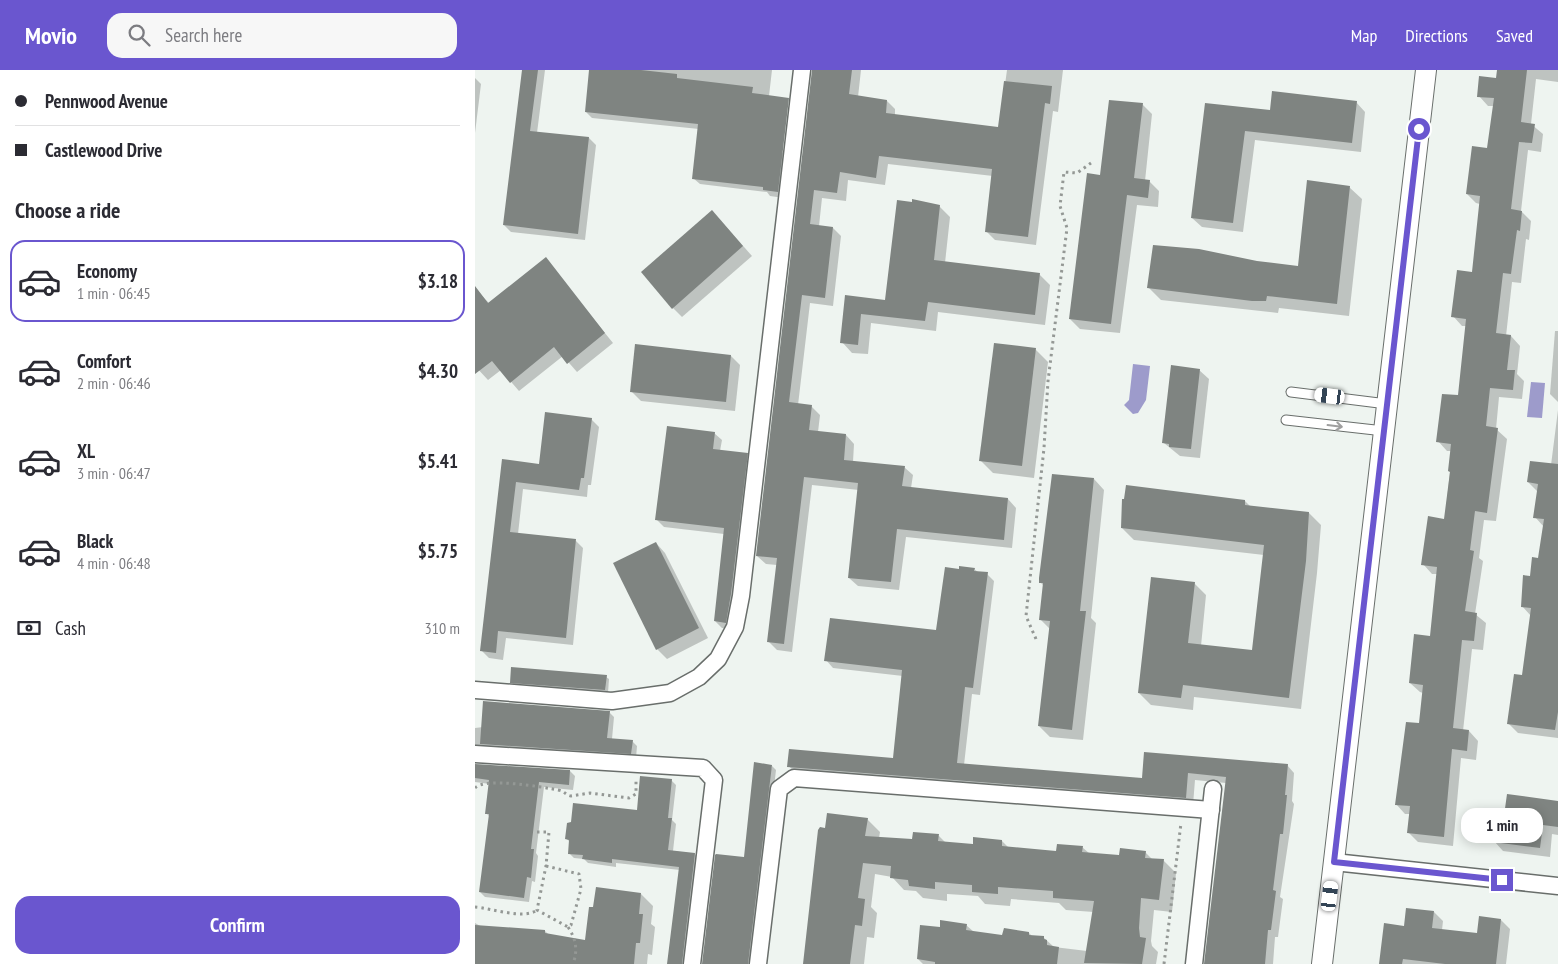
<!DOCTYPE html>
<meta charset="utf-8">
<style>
:root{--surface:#fff;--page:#f7f7f7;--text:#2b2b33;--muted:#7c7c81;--line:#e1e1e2;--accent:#6a56cf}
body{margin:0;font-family:"PT Sans Narrow",sans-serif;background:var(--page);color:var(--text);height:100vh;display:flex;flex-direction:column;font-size:19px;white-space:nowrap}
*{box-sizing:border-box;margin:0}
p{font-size:16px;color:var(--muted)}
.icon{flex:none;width:28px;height:28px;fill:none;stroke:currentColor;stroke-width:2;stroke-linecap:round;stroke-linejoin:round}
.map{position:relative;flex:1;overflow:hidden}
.sheet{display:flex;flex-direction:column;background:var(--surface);width:475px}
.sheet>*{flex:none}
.top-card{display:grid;align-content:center;height:110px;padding:0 15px;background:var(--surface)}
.end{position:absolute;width:22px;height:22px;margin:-11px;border:6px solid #6a56cf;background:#fff;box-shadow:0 0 0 2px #fff}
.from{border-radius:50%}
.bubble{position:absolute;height:35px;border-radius:15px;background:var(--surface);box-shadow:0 2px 12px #0003;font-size:16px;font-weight:700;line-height:35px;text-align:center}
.car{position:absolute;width:15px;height:30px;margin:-15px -8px;border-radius:6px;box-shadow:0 0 4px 1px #0007;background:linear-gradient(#fff 24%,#345 0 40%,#fff 0 76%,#345 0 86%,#fff 0)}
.top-card b{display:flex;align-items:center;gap:18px;height:48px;font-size:19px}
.top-card b+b{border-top:1px solid var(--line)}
.top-card i{width:12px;height:12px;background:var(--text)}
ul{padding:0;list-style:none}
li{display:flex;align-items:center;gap:15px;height:82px;margin:0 10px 8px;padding:0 5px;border:2px solid transparent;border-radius:15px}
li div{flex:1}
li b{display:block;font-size:19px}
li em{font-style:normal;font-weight:700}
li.on{border-color:var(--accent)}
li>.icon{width:45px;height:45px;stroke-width:1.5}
h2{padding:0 15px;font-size:22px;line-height:60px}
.pay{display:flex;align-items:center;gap:12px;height:55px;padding:0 15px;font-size:19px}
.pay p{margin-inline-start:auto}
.cta{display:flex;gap:10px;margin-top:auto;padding:10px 15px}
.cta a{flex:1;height:58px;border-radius:15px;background:var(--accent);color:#fff;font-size:20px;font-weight:700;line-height:58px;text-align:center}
header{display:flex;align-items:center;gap:30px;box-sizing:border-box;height:70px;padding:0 25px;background:var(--accent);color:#fff}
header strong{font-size:24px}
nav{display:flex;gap:28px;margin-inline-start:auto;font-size:18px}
.search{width:350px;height:45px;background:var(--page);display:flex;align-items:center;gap:12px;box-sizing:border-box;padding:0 18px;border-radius:15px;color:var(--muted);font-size:19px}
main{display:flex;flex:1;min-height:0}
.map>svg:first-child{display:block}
.water{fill:#9d9bcb}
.shadow{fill:#0003}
.building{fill:#7f8481}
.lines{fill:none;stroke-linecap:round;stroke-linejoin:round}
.service-casing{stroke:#696e6b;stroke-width:11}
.minor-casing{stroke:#696e6b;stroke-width:19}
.tertiary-casing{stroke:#696e6b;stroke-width:22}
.path{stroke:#949895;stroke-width:3;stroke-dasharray:2.5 4;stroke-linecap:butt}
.service{stroke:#fff;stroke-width:9}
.minor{stroke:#fff;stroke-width:16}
.tertiary{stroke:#fff;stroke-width:20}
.oneway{stroke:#9f9f9f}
.route{stroke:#6a56cf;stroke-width:6}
</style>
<header>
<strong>Movio</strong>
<div class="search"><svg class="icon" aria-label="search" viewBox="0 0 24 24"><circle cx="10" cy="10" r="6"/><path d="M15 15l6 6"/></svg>Search here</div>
<nav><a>Map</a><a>Directions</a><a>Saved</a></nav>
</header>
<main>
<section class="sheet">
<div class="top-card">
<b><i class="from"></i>Pennwood Avenue</b>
<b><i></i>Castlewood Drive</b>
</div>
<h2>Choose a ride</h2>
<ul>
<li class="on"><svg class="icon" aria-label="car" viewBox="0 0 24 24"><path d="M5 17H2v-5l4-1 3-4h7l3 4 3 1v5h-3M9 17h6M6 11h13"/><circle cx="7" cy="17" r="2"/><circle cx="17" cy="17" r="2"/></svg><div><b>Economy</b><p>1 min · 06:45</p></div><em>$3.18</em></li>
<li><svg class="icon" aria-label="car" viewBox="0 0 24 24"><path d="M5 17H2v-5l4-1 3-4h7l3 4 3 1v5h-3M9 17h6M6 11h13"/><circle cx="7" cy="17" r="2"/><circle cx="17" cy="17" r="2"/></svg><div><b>Comfort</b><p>2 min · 06:46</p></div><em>$4.30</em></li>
<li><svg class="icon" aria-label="car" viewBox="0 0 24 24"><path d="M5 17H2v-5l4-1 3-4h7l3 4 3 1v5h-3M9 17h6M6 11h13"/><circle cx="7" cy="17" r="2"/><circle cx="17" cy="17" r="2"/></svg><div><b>XL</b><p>3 min · 06:47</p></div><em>$5.41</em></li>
<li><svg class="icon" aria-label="car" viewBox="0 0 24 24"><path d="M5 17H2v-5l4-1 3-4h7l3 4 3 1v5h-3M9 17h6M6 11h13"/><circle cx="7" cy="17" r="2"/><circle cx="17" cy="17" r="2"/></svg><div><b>Black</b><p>4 min · 06:48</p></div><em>$5.75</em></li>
</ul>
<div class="pay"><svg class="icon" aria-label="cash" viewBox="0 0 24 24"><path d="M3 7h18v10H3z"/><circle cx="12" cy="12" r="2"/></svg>Cash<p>310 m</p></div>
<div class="cta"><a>Confirm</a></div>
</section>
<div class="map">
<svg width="1083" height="894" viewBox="0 0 1083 894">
<rect width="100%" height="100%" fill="#eef4f0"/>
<g class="water">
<path d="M658,294L675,296L671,330L663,343L658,344L649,335L654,330Z"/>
<path d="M1056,312L1070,313L1067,348L1052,347Z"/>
</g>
<g class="shadow">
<path d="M49,0H70L62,63L114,68L121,75L110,170L36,162L29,155Z"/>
<path d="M115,0H297L294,26L307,82L313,89L309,128L295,126L292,122L225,114L218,108L224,59L117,48L111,42Z"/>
<path d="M338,0H386L383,27L412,31L420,39V45L524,58L532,0H588L583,42L578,41L561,175L520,170L511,161L518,106L413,94L410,115L373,110L371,131L347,128L344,156L358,158L366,166L358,236L335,233L323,335L336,336L345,345L343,362L371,365L379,374L378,392L429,397L438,405L436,418L533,429L541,438L537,478L431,467L424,520L383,516L374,508L384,420L337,415L317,582L302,580L294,572L302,495L291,494L282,486Z"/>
<path d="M1023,0H1083V12L1061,9L1056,54L1068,64L1066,82L1053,80L1046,141L1056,151L1054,170L1051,169L1046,213L1037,212L1031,266H1036L1045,276L1042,304L1049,311L1047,329L1024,327L1021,359L1032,369L1021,451L1009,450L1004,488L1008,491L1000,544L1011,553L1008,580L997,579L988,661H994L1003,671L1001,690L986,688L978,776L943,772L933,762L935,744H930L921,734L932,653L945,655L948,623L945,622L935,613L956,567L963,504H957L948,494L970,450L977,381H972L963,371L984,326L991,256H987L978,246L998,203L1005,134L1001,133L992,124L1013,80L1019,36H1013L1004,26L1022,10Z"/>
<path d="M0,8L6,14L0,63Z"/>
<path d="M881,32L890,42L886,82L780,70L768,162L727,157L717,148L731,34L796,42Z"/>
<path d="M667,34L677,44L670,111H674L684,121L683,137L662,135L645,263L605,259L595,249L626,106Z"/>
<path d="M874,117L887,129L874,246L804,238L803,243L686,230L674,218L782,192L824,197Z"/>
<path d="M464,136L475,147L470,193L564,204L575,215L570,255L463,242L461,261L396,253L393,284L377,283L367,272L372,227L411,231Z"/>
<path d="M246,151L277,186L207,247L198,238Z"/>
<path d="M70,189L138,273L102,302L88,286L44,321L26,300L13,310L0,296V228L5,224L14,233Z"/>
<path d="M1080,261H1083V332L1075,324Z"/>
<path d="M560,279L573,292L559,408L518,403L505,390Z"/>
<path d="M256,286L265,295L260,341L166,331L156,321Z"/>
<path d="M724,300L734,309L725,388L705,386L689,373Z"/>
<path d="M1083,340V668L1043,663L1033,653L1048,606L1056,546L1047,536L1064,489L1069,457L1060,447L1063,422L1053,412L1076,395Z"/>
<path d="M116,349L124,357L116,415H113L112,427L48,419L43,464L101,471L108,478L98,575L31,568L28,590L14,588L7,581L28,390L65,395Z"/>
<path d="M239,363L247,370L245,381L272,384L279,391L258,559L247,558L240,551L249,464L189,457L181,449Z"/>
<path d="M619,409L629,420L616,548L621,553L608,670L575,667L564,656L575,559L565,549L569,516L565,512Z"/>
<path d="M770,431L776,437L834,443L846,455L842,503L826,639L719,627L718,640L676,635L664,623L719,513L731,525L726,576L778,581L789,485L659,470L647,458Z"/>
<path d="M181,473L190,483L233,568L192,589L182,579Z"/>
<path d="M499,499L503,502L512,504L519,511L505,625L497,624L489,695L668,710L671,683L812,695L819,703L817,731L819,734L805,827L808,829L803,867H800L798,894H730L751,713L720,710L718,735L321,704L314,696L419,689L428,606L358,598L351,590L462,561L485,500Z"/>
<path d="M131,607L134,609L133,623L39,615L36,612Z"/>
<path d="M134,642L139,647L137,669L157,671L162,676L161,688L0,682V658Z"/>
<path d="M0,695L95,701L100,706L98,720L69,717L61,783L63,786L60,812L57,811L54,832L10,827L5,822L15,747L11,743L15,714L0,712Z"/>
<path d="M297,696L301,700L279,894H228L270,788Z"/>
<path d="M196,710L201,715L197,750L201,754L198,781L220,784L224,789L212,894H193L205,800L141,793V797L113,793L109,789L99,788L94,783L95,772L91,768L164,741Z"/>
<path d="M1033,725L1083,732V765L1077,764L1075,787L1028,781L1019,771L1029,754Z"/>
<path d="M392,749L405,762L404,768L438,770L464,766L471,773L499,775L527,771L534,778L582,783L607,777L615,784L645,786L670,782L677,789L688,790L701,803L697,842L679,840L676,871L677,876L683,882L681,894H448L443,889L466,858L491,855L499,862L528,866L554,863L557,866L568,867L579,877L612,881L619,842L591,840L584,833L536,829L535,836L510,834L503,826L472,824V831L448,828L441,821L429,820L417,807L400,804L396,837L402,843L399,868L392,867L389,894H329L351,759Z"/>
<path d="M166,824L178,836L176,854L180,857L177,885L173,884L172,894H0V853L7,857L70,861L74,865L111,871Z"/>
<path d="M959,842L968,851L967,860L1003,865L1026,850L1035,859L1031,894H905L931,857Z"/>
</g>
<g class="building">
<path d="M47,0H63L55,61L114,67L103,164L28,155Z"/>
<path d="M114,0H166L202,4V8L278,17L277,23L314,28L303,122L288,120V117L217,109L223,54L110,42Z"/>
<path d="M337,0H377L374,24L412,30L411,43L523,57L529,11L577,16L575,34L570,33L553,167L510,162L517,99L404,86L401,108L365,102L362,123L339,120L335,154L358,157L350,228L327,225L314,332L337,335L334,360L371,364L369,390L430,396L427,416L533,428L529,470L422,459L416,512L373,508L383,413L329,407L309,574L292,572L302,488L281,486Z"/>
<path d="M1022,0H1052L1046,52L1060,54L1057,73L1044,72L1040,105L1036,139L1047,141L1045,161L1042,160L1036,204L1028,203L1021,263L1036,265L1032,300H1040L1038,320L1015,318L1011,356L1023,358L1012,443L1000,441L995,480L999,481L990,541L1002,543L999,571L987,570L978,658L994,660L992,681L977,679L969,767L932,763L935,736L920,735L931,652L944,653L948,615L934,613L939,564L955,566L962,497L946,495L953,446L969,449L975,402L973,401L976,374L961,372L967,324L983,325L991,249L976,247L982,200L997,202L1005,126L991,124L997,76L1012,78L1019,28L1002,27L1004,6L1021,8Z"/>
<path d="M797,21L882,31L877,73L770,61L758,153L716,148L730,33L795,40Z"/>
<path d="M634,30L668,33L659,108L675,110L673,128L652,125L636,254L594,249L612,103L625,105Z"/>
<path d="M832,110L875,116L862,234L792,226L791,231H777L672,218L678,175L724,179L782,191L823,196Z"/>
<path d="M437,129L465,135L459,190L565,203L560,245L453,232L450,251L386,244L383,275L365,273L370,225L410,230L422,130L437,132Z"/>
<path d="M237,140L268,176L197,239L166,202Z"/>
<path d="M71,187L130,263L92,294L79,277L35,313L17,291L0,304V216L13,233Z"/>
<path d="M519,273L561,278L547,396L504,391Z"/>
<path d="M160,274L256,285L251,332L155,322Z"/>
<path d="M696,295L725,299L716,379L694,377V374L687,373Z"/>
<path d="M70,342L117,348L109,408H106L104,420L41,412L35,462L101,469L91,568L23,561L21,583L5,581L27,389L64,394Z"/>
<path d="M192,356L240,362L238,379L273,383L256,524L251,553L239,551L249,458L180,450Z"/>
<path d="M1055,391L1083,394V642L1080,660L1032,654L1039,604L1047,605L1056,538L1046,537L1048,505L1055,506L1057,487L1063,488L1069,449L1058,448L1063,414L1052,412Z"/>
<path d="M577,404L619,408L605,541H611L597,660L563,656L575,551L564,550L568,513H564V508Z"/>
<path d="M651,415L770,430V435L834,442L831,491L814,628L708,615L706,628L663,623L676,507L720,512L713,573L777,580L789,475L646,458L647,429H649Z"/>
<path d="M181,472L224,558L181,580L138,493Z"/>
<path d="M484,496L500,498L499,501L513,502L498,618L490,617L482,693L667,708L669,682L813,694L810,725H812L808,764H805L798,820L801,821L796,860H793L790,894H729L751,707L713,703L711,728L312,697L314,679L418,688L427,600L349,591L355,548L461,560L470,497L484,499Z"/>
<path d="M36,597L132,605L130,620L35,613Z"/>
<path d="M8,631L135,641L132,668L158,670L156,684L5,674Z"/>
<path d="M279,692L297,695L273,894H227L240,785L241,784L269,787Z"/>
<path d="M0,694L95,700L94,715L64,712L56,779H59L56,808L52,807L49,828L4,822L14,744H10L14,710L0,708Z"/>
<path d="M165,706L197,709L193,748H197L193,780L220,783L207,894H192L204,797L137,789V793L107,789L108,785L93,784L94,770L90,769L92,753L96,752L98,733L162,740Z"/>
<path d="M1032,724L1083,731V757L1068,755L1065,778L1018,772L1020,751L1028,753Z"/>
<path d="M352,743L393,748L390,766L437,769L438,762L464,764L463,771L498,774V767L527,770V776L581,781L582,774L608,776L607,782L644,785L645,778L671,781L670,788L689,789L684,830L666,828L664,858L665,867L671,868L667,894L609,893L619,831L578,828V821L523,817V824L497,822V815L460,812V819L434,816L433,810L415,808L416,796L388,793L383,828L390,829L387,856L380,855L375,894H328L343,760L345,757L350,758Z"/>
<path d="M121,817L166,823L164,844H168L165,873H161L159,894H0V855L70,860V863L110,870L114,837H118Z"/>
<path d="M931,838L959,841L957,858L1002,863L1004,846L1026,849L1021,894H970L928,889L927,894H904L909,853L929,856Z"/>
<path d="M465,850L492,854L491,860L527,865L529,858L554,862V865L569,866V869L572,870V875L584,877L582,894H460V892L442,889L445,855L465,857Z"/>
</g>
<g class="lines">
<g class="service-casing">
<g id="service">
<path d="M816,322L912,334"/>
<path d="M811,350L909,361"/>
</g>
</g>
<g class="minor-casing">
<g id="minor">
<path d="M0,620L137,631L195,623L224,607L243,589L260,557L266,526L327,0"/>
<path d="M0,684L228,698L239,710L217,894"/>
<path d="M859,792L1083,816"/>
<path d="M283,894L304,719L319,708L736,740"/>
<path d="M719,894L738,719"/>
</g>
</g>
<g class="tertiary-casing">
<path id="tertiary" d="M847,894L951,0"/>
</g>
<g class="path">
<path d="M561,569L551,546L569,378L573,311L592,158L585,136L589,102L602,103L616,93"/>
<path d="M0,718C9,707 68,717 83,720C90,721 90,725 96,726L115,723L154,728L161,724V711"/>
<path d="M62,762H74L71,796"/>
<path d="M71,796L104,804L106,819L96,855L93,857L62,840Z"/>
<path d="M0,837C16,838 49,850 62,840"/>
<path d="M93,857C101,869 103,880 98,894"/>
<path d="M689,894L706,753"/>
</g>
<use href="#service" class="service"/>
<use href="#minor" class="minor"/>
<use href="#tertiary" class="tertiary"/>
</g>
<defs><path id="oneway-shaft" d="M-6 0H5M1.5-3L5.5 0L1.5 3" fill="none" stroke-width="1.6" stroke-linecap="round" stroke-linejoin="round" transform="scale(1.25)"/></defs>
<use class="oneway" href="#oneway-shaft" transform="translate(860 356) rotate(7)"/>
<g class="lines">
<path class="route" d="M944,59L859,792L1027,810"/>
</g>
</svg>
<i class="end from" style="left:944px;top:59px"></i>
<i class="end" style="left:1027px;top:810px"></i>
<div class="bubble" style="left:986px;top:738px;width:82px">1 min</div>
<i class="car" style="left:855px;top:326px;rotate:277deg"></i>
<i class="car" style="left:855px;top:826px;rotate:7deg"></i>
</div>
</main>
